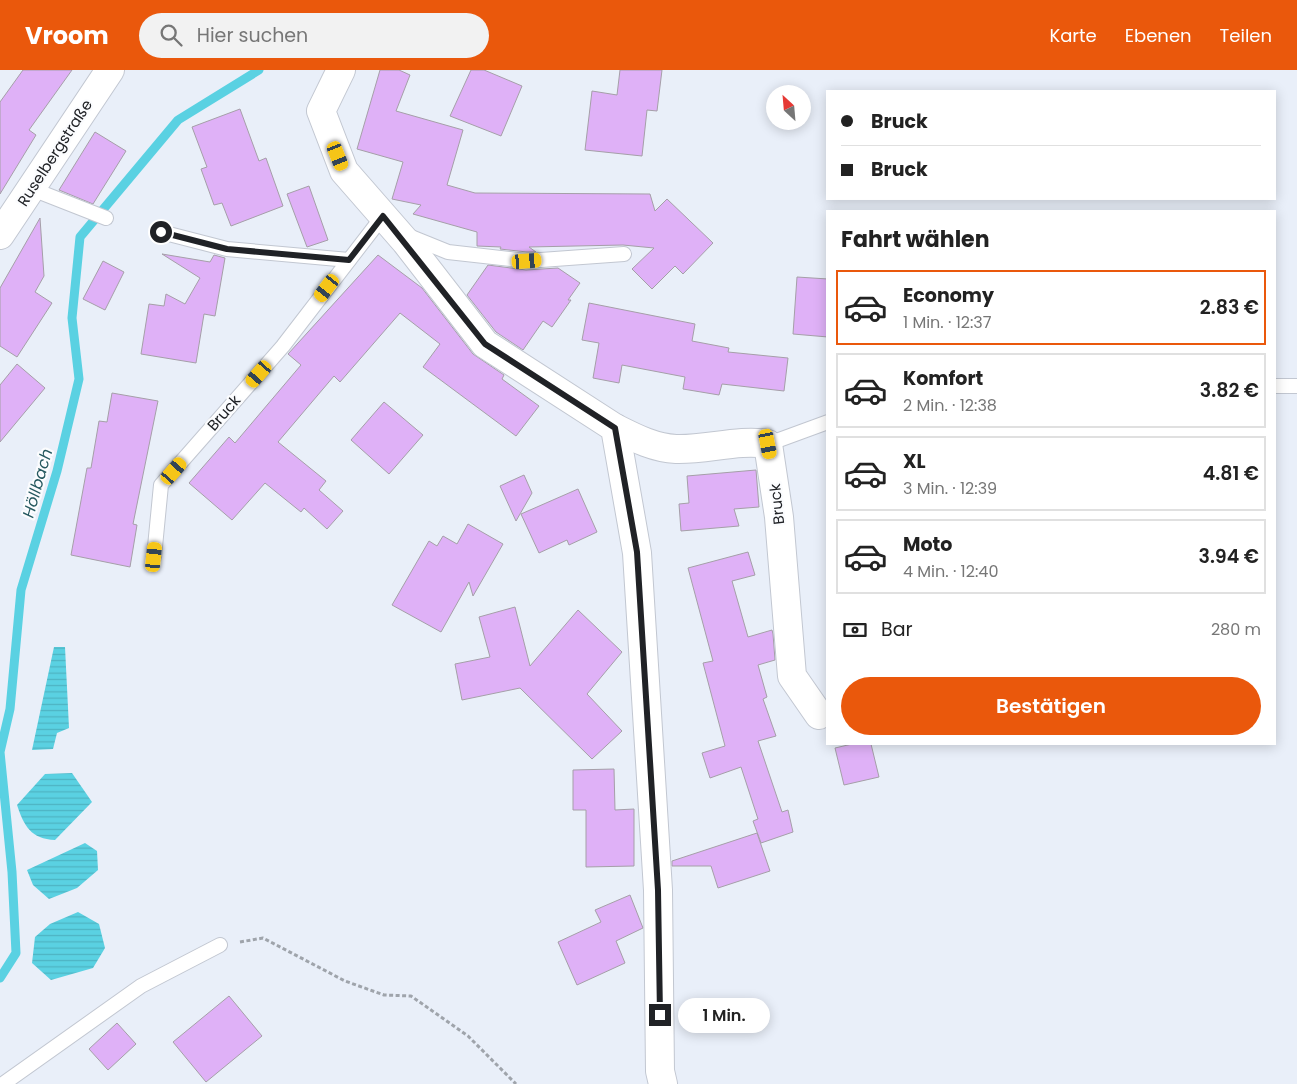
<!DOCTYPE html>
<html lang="de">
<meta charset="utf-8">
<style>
:root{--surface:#fff;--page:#f2f2f2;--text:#222;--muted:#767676;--line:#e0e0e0;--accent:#ea580c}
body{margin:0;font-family:Poppins,sans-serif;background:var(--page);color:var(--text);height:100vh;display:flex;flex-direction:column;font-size:19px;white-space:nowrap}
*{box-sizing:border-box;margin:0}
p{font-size:16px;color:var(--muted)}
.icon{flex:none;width:28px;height:28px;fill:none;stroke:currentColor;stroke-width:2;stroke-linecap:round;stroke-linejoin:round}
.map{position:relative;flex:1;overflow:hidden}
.drawer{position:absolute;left:826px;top:140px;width:450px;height:535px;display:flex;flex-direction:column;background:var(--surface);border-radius:0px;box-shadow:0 2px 12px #0003}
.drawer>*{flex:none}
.hud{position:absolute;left:826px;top:20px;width:450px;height:110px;border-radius:0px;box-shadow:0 2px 12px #0003;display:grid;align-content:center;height:110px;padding:0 15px;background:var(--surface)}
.needle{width:32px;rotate:334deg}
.buttons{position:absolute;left:766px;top:15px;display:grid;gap:10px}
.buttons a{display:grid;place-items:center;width:45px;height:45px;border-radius:50%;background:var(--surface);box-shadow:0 2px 12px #0003;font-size:25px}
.end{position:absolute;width:22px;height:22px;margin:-11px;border:6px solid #202226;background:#fff;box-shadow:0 0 0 2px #fff}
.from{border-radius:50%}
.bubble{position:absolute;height:35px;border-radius:18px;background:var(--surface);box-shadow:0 2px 12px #0003;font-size:16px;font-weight:600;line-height:35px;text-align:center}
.car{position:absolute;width:15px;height:30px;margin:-15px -8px;border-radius:6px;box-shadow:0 0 4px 1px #0007;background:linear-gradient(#f5c518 24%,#345 0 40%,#f5c518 0 76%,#345 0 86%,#f5c518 0)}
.hud b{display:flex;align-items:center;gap:18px;height:48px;font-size:19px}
.hud b+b{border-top:1px solid var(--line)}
.hud i{width:12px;height:12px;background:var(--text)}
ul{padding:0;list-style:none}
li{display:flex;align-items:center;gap:15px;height:75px;margin:0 10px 8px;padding:0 5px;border:2px solid var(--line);border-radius:0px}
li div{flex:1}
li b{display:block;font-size:19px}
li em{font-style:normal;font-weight:600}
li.current{border-color:var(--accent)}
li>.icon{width:45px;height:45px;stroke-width:1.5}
h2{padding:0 15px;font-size:22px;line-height:60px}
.pay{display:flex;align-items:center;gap:12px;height:55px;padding:0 15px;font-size:19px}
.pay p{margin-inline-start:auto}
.action{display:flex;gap:10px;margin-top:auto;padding:10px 15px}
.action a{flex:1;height:58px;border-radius:30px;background:var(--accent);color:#fff;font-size:20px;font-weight:600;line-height:58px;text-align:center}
header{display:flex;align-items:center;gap:30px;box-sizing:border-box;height:70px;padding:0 25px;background:var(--accent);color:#fff}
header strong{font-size:24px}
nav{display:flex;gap:28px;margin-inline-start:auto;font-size:18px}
.search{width:350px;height:45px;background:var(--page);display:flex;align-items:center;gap:12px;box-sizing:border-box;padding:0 18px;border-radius:28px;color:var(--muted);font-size:19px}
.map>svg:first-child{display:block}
.water{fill:url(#water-rules)}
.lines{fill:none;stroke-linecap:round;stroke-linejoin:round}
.stream{stroke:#5ad1e2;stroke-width:9}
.building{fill:#dfb1f7;stroke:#a59fa8}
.lane-casing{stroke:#c2c7d1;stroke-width:16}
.street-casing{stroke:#c2c7d1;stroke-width:30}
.secondary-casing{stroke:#c2c7d1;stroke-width:30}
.path{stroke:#9fa4ab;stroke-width:3;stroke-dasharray:4 2.5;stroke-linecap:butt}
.lane{stroke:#fff;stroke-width:14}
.street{stroke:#fff;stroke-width:28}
.secondary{stroke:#fff;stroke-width:28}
.route{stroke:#202226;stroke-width:6}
.labels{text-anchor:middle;stroke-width:4.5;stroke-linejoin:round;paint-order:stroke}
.street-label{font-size:15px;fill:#202226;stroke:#fbfcfe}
.water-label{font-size:16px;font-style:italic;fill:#25585f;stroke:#fbfcfe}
</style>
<header>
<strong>Vroom</strong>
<div class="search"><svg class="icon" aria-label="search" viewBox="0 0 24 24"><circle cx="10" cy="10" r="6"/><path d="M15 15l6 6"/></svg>Hier suchen</div>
<nav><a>Karte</a><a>Ebenen</a><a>Teilen</a></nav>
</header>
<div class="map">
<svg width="1297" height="1014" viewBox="0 0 1297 1014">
<defs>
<pattern id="water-rules" width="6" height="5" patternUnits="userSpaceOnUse" patternTransform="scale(1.25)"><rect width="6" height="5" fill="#5ad1e2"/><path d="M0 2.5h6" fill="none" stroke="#4eb3c2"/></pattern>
</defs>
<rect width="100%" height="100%" fill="#e9eff9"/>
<g class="water">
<path d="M54,577H65L69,658L57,663L53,679L32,680Z"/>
<path d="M72,703L92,732L55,770C31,769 24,756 17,735L45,704Z"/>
<path d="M85,773L97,781L98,800L77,818L49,829L33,815L27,800Z"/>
<path d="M78,842L99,854L105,878L93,898L51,910L32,893L35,867L50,854Z"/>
</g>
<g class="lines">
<path class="stream" d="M0,908L16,883L12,802L0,682L10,639L21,520L57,401L79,309L72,248L80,167L178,50L259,0"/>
</g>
<g class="building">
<path d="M23,0H72L29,60L36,65L0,124V32Z"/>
<path d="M380,0H399L410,5L396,41L463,60L447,115L475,123L650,124L655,141L667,129L713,173L683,204L675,196L652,219L632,199L654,178L623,175L529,177L536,182H527L500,179L501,177L477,176V162L413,144L421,135L392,129L403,92L357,79Z"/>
<path d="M471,0H484L522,16L501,66L450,46Z"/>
<path d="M620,0H662L657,41L647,40L642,86L585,80L592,21L617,25Z"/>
<path d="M240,39L259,91L266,88L283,136L231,156L222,133L214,135L201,99L207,97L192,57Z"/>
<path d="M95,62L126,81L93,134L59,120Z"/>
<path d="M309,116L328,170L307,177L287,124Z"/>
<path d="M40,148L44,206L35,222L52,233L17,287L0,276V218Z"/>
<path d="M162,184L210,192L214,185L225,188L215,246L204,244L196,293L141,284L149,234L164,236L166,224L185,234L200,208Z"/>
<path d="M378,185L422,218L473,284L504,305L502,309L539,336L516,366L423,297L440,274L400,243L340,312L334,306L278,372L326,411L319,420L343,441L327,459L304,438L301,442L265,413L232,450L189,413L229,367L235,373L301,295L288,284Z"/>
<path d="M103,191L124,202L105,240L83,229Z"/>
<path d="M488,195L526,200L558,198L580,213L568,230H571L552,257L543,251L523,280L496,262L467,225Z"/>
<path d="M797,207L828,209V267L793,264Z"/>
<path d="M589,233L695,254L692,271L729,278L728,282L788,288L784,321L722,314L719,325L683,319L685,307L622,295L619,313L593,308L599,273L582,270Z"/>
<path d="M17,294L45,318L0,372V315Z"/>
<path d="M112,323L158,331L133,454L137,455L130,497L71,485L87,398H91L99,351L107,352Z"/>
<path d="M384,332L423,365L389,404L351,370Z"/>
<path d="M756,400L759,437L734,439L739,456L681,461L679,434L689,433L687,406Z"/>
<path d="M524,405L532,423L516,451L500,416Z"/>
<path d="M578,419L597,462L569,475L567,470L539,483L521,444Z"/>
<path d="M468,454L503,474L473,526L469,512L441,562L392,535L429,471L437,476L443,466L457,474Z"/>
<path d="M748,482L755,505L732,511L748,567L772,560L773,564L775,590L758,595L767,627L763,629L776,666L758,671L782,742L788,740L793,762L761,773L753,751L758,749L741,697L710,708L702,683L725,676L703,593L713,591L688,498Z"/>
<path d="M515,537L530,596L578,540L622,582L587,624L622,661L592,689L520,618L462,630L455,594L490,587L479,547Z"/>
<path d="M852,674H871L879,707L844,715L835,678Z"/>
<path d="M614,699L615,740L634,739V796L586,797V740H573V700Z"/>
<path d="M757,763L770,801L718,818L711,796H672V791Z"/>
<path d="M630,825L643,858L616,871L625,893L577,915L558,872L601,852L595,840Z"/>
<path d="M229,926L262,966L206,1012L173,972Z"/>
<path d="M117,953L136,974L108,1000L89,979Z"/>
</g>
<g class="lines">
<g class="lane-casing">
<g id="lane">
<path d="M32,119L106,148"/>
<path d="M161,162L227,179L349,190"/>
<path d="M406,165L448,182L527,191L624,184"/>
<path d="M1275,316H1297"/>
<path d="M768,374L828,352"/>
<path d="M154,487L161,415L283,276L383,146"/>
<path d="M3,1014L141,916L220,875"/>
</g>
</g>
<g class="street-casing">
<g id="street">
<path d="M341,0L321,41L344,101L406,172L485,274L615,358L637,483L658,820L660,1001L663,1014"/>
<path d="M615,358C635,368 654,378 676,379C707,380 738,369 768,374L779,447L792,606L819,645"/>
</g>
</g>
<g class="secondary-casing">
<path id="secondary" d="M0,165L110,0"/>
</g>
<path class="path" d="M240,872L263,868L345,911L384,925L411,926L468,966L516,1014"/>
<use href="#lane" class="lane"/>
<use href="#street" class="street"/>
<use href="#secondary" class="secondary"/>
</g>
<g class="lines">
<path class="route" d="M161,162L227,179L349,190L383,146L485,274L615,358L637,482L658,820L660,945"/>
</g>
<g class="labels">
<g class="street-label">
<text transform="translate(55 83) rotate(-57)" y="5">Ruselbergstraße</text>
<text transform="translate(224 343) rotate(-49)" y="5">Bruck</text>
<text transform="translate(777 434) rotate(-96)" y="5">Bruck</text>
</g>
<g class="water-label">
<text transform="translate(37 413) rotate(-74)" y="6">Höllbach</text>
</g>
</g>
</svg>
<div class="buttons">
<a><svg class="needle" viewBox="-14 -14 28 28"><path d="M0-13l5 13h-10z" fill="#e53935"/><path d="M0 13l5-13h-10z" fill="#767676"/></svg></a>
</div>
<i class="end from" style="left:161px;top:162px"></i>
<i class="end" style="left:660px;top:945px"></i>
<div class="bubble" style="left:678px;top:928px;width:92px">1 Min.</div>
<i class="car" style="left:338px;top:86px;rotate:158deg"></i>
<i class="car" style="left:527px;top:191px;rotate:86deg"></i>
<i class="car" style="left:327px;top:218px;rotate:217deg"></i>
<i class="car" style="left:259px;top:304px;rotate:221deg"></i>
<i class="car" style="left:768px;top:374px;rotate:169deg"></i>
<i class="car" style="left:174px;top:401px;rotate:41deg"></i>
<i class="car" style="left:154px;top:487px;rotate:6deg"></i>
<div class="hud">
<b><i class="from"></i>Bruck</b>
<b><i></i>Bruck</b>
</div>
<section class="drawer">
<h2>Fahrt wählen</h2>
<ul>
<li class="current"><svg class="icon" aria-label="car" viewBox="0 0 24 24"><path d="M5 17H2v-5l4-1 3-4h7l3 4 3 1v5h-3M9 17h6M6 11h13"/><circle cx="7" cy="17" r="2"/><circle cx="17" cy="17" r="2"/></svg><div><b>Economy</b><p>1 Min. · 12:37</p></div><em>2.83 €</em></li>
<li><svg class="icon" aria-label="car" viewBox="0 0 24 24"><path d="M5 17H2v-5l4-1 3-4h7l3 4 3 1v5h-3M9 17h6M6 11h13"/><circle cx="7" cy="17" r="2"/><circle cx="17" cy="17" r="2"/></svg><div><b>Komfort</b><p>2 Min. · 12:38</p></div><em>3.82 €</em></li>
<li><svg class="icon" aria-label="car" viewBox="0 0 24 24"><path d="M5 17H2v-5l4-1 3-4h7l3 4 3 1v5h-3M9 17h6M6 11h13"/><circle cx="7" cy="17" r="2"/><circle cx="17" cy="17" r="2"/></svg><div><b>XL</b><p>3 Min. · 12:39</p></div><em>4.81 €</em></li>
<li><svg class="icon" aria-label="car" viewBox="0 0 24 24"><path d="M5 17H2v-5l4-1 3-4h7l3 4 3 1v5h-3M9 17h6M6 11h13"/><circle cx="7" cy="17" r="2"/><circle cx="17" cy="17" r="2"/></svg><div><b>Moto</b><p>4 Min. · 12:40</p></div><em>3.94 €</em></li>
</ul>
<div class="pay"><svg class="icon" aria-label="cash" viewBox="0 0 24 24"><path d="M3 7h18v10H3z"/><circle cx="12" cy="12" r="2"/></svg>Bar<p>280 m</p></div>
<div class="action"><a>Bestätigen</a></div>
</section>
</div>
